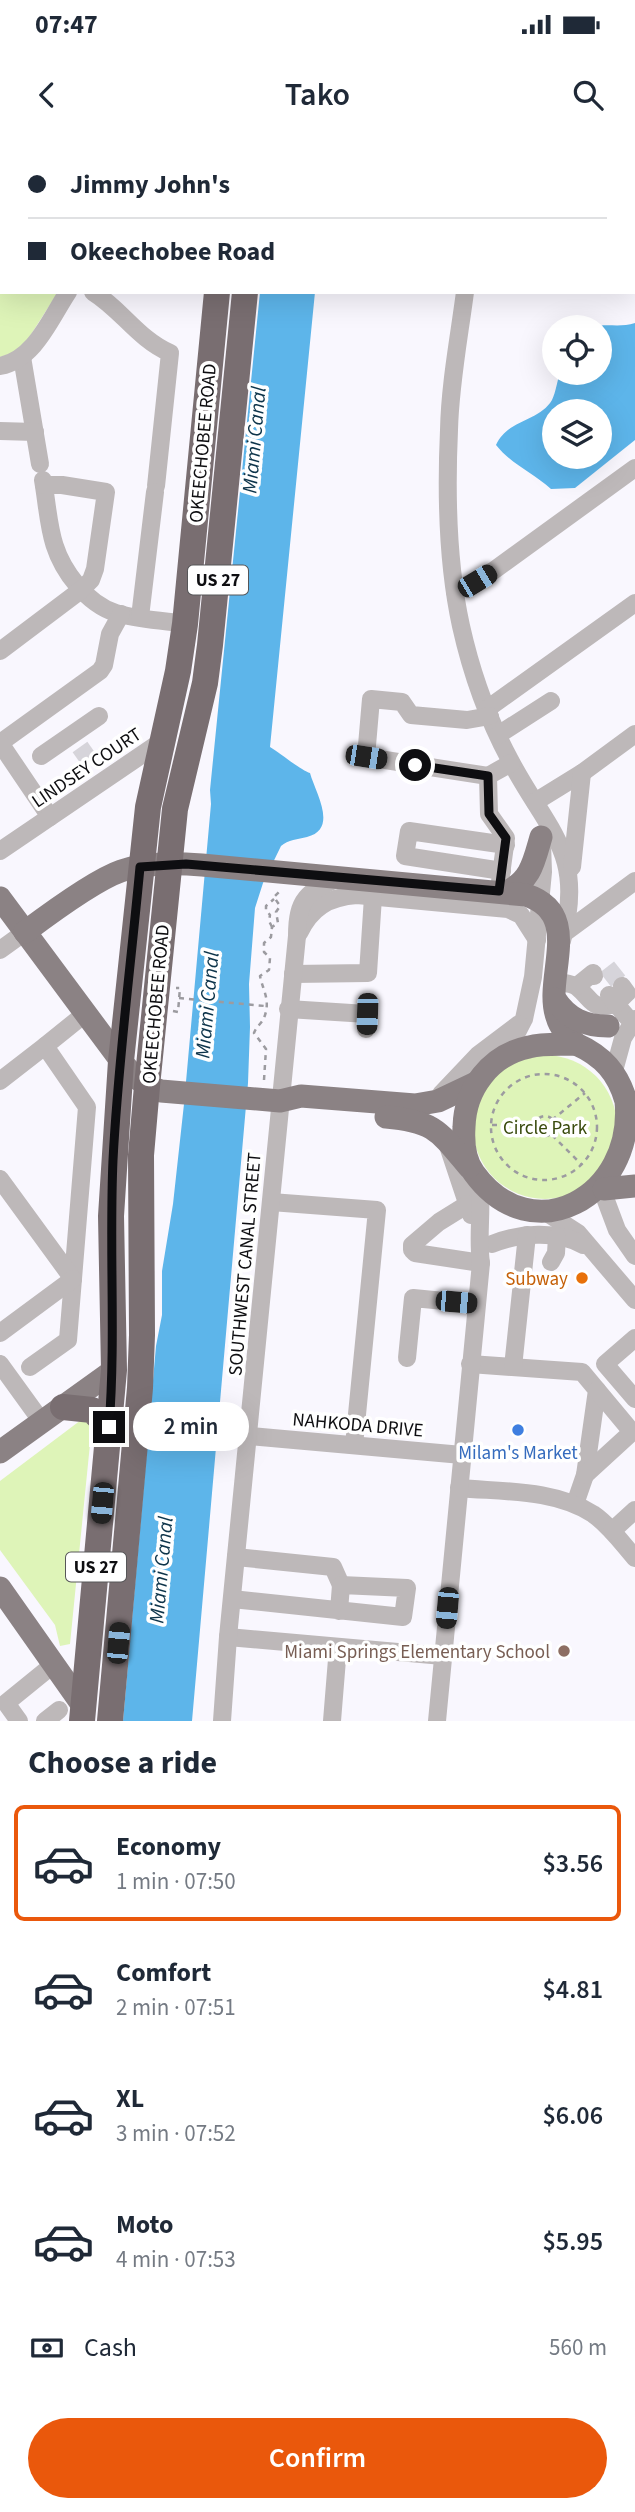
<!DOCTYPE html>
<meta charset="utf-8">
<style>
:root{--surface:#fff;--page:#f2f2f3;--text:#1f2937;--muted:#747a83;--line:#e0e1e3;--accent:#ea580c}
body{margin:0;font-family:"Source Sans 3",sans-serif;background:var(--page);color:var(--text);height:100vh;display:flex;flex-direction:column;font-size:26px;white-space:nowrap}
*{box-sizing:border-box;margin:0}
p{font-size:23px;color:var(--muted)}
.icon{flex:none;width:38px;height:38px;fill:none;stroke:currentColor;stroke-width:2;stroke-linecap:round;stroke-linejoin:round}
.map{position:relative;height:1581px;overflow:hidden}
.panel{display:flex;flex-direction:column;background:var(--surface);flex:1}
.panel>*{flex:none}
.guide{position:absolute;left:0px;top:0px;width:635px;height:154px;box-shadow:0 7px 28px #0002;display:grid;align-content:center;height:154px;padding:0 28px;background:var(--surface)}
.fabs{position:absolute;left:542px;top:175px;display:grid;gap:14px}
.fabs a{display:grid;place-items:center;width:70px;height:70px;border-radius:50%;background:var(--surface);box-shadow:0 7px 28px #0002;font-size:35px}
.end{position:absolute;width:32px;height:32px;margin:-16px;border:9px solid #0e0e11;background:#fff;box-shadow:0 0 0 4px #fff}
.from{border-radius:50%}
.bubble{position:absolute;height:49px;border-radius:24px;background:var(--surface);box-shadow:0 7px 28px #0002;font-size:23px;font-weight:600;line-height:49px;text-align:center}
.car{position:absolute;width:21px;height:42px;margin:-21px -10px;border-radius:9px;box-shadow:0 0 5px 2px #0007;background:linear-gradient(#222 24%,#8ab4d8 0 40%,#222 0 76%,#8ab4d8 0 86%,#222 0)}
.guide b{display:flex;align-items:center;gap:24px;height:66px;font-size:26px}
.guide b+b{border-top:2px solid var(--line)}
.guide i{width:18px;height:18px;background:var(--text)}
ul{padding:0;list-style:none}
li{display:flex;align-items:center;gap:21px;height:116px;margin:0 14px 10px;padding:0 14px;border:4px solid transparent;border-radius:10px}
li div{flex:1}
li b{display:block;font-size:26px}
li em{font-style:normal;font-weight:600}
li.selected{border-color:var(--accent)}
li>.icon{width:63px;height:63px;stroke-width:1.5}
h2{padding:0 28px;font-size:32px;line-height:84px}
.pay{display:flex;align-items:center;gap:18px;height:77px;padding:0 28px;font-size:26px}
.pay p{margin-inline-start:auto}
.action{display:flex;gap:14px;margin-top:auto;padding:14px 28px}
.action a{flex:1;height:80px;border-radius:42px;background:var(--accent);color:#fff;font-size:28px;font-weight:600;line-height:80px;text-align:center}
.status{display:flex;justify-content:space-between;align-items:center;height:49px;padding:0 35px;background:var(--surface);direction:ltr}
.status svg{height:19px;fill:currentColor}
header{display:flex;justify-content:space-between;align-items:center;height:91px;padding:0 28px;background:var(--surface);font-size:32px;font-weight:600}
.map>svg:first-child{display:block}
.green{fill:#def4b8}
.water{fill:#5db5ea;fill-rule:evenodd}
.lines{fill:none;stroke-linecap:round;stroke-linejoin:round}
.minor-tunnel{stroke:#d6d4da;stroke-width:18;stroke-dasharray:18 9;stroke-linecap:butt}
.path{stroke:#9c9ba0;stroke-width:2.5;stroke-dasharray:5 5;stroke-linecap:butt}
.minor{stroke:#bdb8b9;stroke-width:18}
.major{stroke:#8b8284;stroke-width:23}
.highway{stroke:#796e71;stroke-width:26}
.route{stroke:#0e0e11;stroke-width:9}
.food-dot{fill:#e8710a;stroke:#fff;stroke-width:2.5}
.shop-dot{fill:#3f7fe0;stroke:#fff;stroke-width:2.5}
.education-dot{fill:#8d6e63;stroke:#fff;stroke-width:2.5}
.labels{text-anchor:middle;stroke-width:7;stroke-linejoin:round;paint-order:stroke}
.shield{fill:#fff;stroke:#565658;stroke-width:2}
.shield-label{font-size:18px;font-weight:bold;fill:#0e0e11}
.street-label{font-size:19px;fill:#0e0e11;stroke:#fff}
.park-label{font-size:19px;fill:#384a0c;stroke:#fff}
.food-label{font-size:19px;fill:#c56008;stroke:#fff;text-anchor:end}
.shop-label{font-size:19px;fill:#366cbe;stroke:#fff}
.education-label{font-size:19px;fill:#785e54;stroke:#fff;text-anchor:end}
.water-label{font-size:21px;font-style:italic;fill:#0d344a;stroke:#fff}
</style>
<div class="status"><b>07:47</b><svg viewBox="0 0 49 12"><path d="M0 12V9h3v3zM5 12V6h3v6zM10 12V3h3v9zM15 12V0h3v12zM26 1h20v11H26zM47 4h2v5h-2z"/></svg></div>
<header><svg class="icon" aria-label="back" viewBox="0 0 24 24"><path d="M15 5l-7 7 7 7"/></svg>Tako<svg class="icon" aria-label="search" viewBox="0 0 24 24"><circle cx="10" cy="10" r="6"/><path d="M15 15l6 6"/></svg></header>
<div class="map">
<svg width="635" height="1581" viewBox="0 0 635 1581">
<rect width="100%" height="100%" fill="#f9f7fe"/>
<g class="green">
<path d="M0,139H2V152H58L23,207L16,212L0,217Z"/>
<circle cx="545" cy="987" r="72"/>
<path d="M81,1280L92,1284L70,1504L60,1506L55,1485L0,1410V1341Z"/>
</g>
<g class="water">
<path d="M260,152H315L270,607C280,613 302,631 310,633C315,652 339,689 307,697C298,699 288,700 281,706L263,743L255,768L249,844L250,887L248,943L192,1581H123L156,1206L162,1175V1131L173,1064L184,964L211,664L210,650Z"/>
<path d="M635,183V300L575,348L551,349C533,333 511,324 496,305C508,279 539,282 552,260C556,252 557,241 560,233H600V187H592C606,183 620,188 635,183ZM600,271V317H555V271Z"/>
</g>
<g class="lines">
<g class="minor-tunnel">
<path d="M80,607L94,627"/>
<path d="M607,827L622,846"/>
</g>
<g class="path">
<path d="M272,787L269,781L270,775L266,770V766L274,759"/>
<path d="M179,858L265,866"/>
<path d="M173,871L178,872L180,848H176"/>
<circle cx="544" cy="987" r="53"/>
<path d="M264,940L266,909L254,893C256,887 262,883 264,878C271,860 263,851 260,836L269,830L270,818L264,812V803L271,797L272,787L278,783L276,772L280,766L274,757L281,750"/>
<circle cx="545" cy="986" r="10"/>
<path d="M552,980L585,953"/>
<path d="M492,985L534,986"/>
<path d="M552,995L582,1025"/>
</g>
<g class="minor">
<path d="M479,2L480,0"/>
<path d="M634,54L635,53"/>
<path d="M0,87L2,91"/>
<path d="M0,119L2,109"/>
<path d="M0,135H2"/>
<path d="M93,152C122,170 137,198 170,213L156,346"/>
<path d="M465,152C459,198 450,244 449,290C446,355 447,422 461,486C471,531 488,579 510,620C547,691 586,712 562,801"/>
<path d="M22,217L40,324"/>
<path d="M0,226C35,219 50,179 68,152"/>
<path d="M0,291L35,292"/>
<path d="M43,340C50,381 48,411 77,445C88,458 100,468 116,473C138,480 163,480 185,484"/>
<path d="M455,452L493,431L635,328"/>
<path d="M140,477L155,352"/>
<path d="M0,511L81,450L91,440L95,429L106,352L62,345H44"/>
<path d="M487,569L635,463"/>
<path d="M490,576L467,580L411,575L402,562L371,559L366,617L488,636L511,623"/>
<path d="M498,595L551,561"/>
<path d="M0,603L100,531L104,525L110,494L121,474"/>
<path d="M0,603L50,677"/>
<path d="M41,616L99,576"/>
<path d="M488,636L489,674L506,698L500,742"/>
<path d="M535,662L582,633L635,594"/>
<path d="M0,711L162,601"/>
<path d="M572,727L582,633"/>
<path d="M502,731L405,716L409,691L506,705"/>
<path d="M299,793C311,768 328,757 357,755L508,769L521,775L537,800"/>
<path d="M563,794L635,741"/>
<path d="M0,810L25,792"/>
<path d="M293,834L368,833L373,757"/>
<path d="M555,841C562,843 572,843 577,847C594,861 590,870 616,864L627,877"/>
<path d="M577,846L593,833L594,836"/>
<path d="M609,855L616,864L627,853L622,846"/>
<path d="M288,869L367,874L366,889"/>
<path d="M45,906L86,873"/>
<path d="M505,916L524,879L533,837L543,732L542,703"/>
<path d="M614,931L623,898L635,879"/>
<path d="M0,941L45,906L87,967L68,1200L30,1227"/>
<path d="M441,954L478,915L519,884"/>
<path d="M449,1009L471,1075"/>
<path d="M0,1039L73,1139"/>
<path d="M602,1050L617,1090L635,1116"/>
<path d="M271,1062L377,1070L354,1305"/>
<path d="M468,1064L439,1082L412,1105V1110L415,1113L481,1123"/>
<path d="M547,1073L578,1093L635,1160"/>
<path d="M492,1104C519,1093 557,1090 583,1105"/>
<path d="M551,1122L556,1113L557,1097"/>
<path d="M0,1193L73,1139"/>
<path d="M635,1198L605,1224L635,1259"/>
<path d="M407,1218L413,1158L476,1164"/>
<path d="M0,1224L42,1282"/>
<path d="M470,1224L582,1232L597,1250L585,1335L575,1364"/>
<path d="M513,1227L527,1095"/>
<path d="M250,1296L462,1315"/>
<path d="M585,1335L632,1292L597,1250"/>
<path d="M459,1348C503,1352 554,1349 593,1374C609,1385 622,1403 635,1418"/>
<path d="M612,1391L635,1370"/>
<path d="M236,1417L333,1427L341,1445"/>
<path d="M232,1459L403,1477L407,1448L341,1445L339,1471"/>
<path d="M228,1497L443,1516"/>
<path d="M19,1581L6,1563L54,1524"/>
<path d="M45,1581L59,1570"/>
<path d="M222,1581L228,1497L297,796C297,759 307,752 340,737"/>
<path d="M332,1581L338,1507"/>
<path d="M437,1581L481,1123C477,1096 483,1069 479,1041"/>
</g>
<g class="major">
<path d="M506,752C531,741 534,721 541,697"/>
<path d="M0,758L121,921C133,936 142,945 161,951L280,961L301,956L415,965L438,961L476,943"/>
<path d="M25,792C49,774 95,740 121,731C146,722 176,723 202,725L526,755C585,774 543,838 557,877C560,888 568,896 576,904"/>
<path d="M555,859C568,879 585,886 608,886"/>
<path d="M576,904C603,916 618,933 626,961C635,1057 532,1113 474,1033C465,1021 463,1002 464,987C465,949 490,915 529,907C544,903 561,905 576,904Z"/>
<path d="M386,977C434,981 439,991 469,1027"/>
<path d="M604,1049L635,1046"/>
<path d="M0,1312L114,1230"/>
<path d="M0,1448L83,1566"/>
</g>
<g class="highway">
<path d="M231,2V0"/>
<path d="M259,2L260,0"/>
<path d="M63,1267L92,1270L109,1287"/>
<path d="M82,1581L114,1230L111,1076L121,921L148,667L178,531L185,484L217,152"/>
<path d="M110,1581L140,1248L142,1195L141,1015L147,946L175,669L205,543L210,505L245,152"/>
</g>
</g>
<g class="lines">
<path class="route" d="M109,1287C116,1198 109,1109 113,1020C118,922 131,824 140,727L186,724L499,751L506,698L489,674L488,636L415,625"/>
</g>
<circle class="food-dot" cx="582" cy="1138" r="7"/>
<circle class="shop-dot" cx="518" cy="1290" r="7"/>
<circle class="education-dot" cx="564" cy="1511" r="7"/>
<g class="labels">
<g class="shield">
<rect x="188" y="425.5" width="60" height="29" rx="5"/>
<rect x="66" y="1412.5" width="60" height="29" rx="5"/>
</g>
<g class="shield-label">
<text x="218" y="446">US 27</text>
<text x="96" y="1433">US 27</text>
</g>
<g class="street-label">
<text transform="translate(202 303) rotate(-85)" y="7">OKEECHOBEE ROAD</text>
<text transform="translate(86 627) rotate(-34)" y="7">LINDSEY COURT</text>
<text transform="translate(155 864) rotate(-85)" y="7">OKEECHOBEE ROAD</text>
<text transform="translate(244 1124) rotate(-85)" y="7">SOUTHWEST CANAL STREET</text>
<text transform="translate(358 1284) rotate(5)" y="7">NAHKODA DRIVE</text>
</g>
<g class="park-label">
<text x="545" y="994">Circle Park</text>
</g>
<g class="food-label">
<text x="568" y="1145">Subway</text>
</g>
<g class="shop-label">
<text x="518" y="1319">Milam's Market</text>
</g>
<g class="education-label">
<text x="550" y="1518">Miami Springs Elementary School</text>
</g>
<g class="water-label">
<text transform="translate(254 300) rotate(-85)" y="7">Miami Canal</text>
<text transform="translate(207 865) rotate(-85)" y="7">Miami Canal</text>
<text transform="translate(161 1430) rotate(-85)" y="7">Miami Canal</text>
</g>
</g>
</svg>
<div class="fabs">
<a><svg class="icon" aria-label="locate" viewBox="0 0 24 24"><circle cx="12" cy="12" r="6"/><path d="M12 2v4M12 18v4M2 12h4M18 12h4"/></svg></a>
<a><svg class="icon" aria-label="layers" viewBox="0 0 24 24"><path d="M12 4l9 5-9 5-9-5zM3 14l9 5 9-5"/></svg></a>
</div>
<i class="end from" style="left:415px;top:625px"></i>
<i class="end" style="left:109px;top:1287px"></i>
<div class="bubble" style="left:133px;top:1262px;width:116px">2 min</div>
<i class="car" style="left:477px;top:441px;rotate:59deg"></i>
<i class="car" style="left:366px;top:617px;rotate:99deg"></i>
<i class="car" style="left:367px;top:874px;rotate:182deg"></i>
<i class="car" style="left:456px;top:1162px;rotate:95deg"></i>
<i class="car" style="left:102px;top:1363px;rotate:185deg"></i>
<i class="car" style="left:447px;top:1468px;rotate:185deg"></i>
<i class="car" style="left:118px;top:1503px;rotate:5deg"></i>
<div class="guide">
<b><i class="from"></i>Jimmy John's</b>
<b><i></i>Okeechobee Road</b>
</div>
</div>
<section class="panel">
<h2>Choose a ride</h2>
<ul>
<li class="selected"><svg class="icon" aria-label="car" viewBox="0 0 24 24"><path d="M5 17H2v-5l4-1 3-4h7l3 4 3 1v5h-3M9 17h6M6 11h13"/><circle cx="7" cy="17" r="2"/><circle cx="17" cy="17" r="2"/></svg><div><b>Economy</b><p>1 min · 07:50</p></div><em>$3.56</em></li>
<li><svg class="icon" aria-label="car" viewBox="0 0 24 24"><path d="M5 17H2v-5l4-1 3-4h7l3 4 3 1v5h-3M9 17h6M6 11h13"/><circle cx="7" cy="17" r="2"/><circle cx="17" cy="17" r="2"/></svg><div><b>Comfort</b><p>2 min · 07:51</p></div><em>$4.81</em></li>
<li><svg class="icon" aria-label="car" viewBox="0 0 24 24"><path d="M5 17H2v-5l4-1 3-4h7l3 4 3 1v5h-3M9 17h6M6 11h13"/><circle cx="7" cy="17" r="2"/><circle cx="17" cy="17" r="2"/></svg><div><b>XL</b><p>3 min · 07:52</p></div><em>$6.06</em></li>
<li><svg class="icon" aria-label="car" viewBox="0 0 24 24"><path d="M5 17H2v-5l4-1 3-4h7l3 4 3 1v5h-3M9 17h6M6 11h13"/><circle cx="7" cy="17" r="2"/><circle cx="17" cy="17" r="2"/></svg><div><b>Moto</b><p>4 min · 07:53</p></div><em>$5.95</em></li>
</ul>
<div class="pay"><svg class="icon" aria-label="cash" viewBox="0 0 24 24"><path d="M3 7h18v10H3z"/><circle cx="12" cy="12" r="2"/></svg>Cash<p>560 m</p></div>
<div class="action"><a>Confirm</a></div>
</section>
